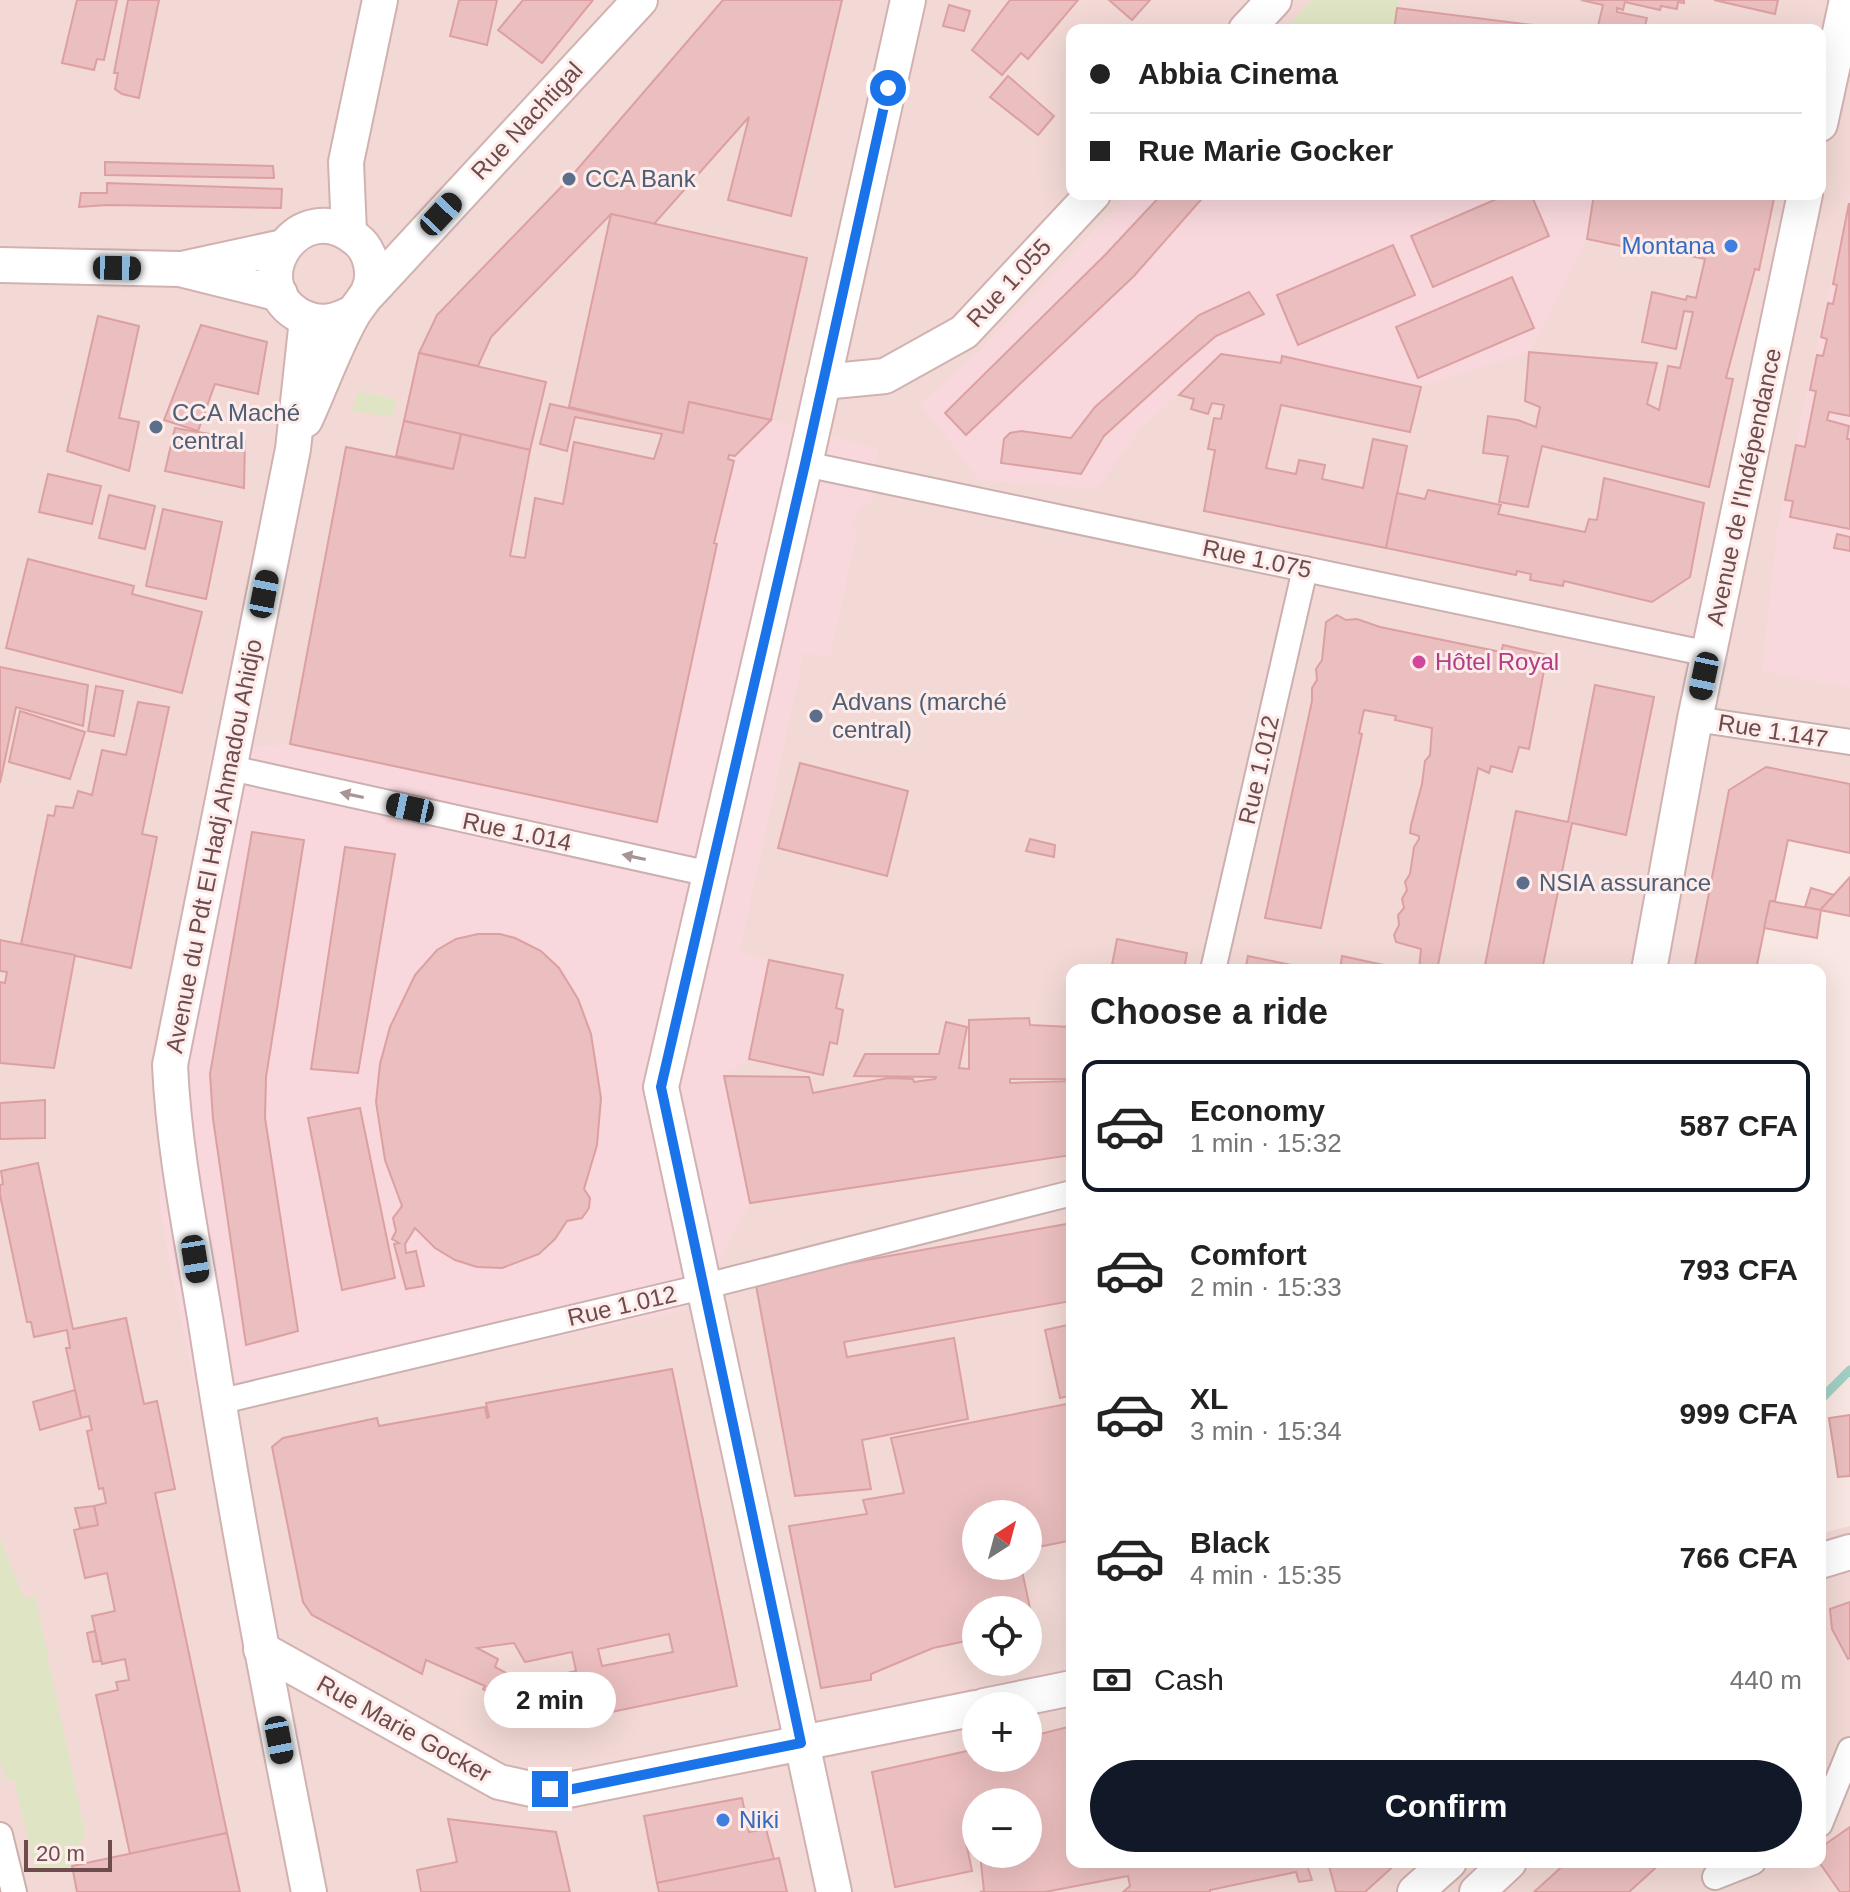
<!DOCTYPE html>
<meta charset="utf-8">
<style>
:root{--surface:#fff;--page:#f2f2f2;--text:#222;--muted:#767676;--line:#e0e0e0;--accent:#111827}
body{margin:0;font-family:Helvetica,sans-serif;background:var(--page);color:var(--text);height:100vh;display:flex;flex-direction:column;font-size:30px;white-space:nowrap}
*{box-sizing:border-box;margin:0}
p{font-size:26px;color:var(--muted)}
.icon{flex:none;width:44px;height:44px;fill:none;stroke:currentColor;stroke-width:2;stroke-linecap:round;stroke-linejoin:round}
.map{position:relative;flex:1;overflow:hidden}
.drawer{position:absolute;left:1066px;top:964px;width:760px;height:904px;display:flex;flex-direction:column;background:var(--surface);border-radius:16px;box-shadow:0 8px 32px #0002}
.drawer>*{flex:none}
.guide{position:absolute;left:1066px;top:24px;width:760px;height:176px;border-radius:16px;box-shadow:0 8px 32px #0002;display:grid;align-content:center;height:176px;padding:0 24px;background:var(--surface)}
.needle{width:52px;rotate:36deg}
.tools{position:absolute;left:962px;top:1500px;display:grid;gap:16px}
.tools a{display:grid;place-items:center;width:80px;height:80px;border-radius:50%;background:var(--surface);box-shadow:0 8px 32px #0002;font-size:40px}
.scale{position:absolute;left:24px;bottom:20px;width:88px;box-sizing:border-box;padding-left:8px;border:4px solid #6e4c4e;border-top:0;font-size:22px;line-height:28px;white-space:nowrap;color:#6e4c4e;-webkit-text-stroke:6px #fdece9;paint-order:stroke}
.end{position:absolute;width:36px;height:36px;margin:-18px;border:10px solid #1a73e8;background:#fff;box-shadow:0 0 0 4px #fff}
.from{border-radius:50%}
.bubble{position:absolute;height:56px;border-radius:28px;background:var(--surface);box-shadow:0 8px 32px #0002;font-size:26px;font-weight:700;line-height:56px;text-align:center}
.car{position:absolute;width:24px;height:48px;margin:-24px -12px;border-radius:10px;box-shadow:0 0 6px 2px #0007;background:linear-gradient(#222 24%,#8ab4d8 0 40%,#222 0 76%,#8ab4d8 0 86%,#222 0)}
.guide b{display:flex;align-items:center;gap:28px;height:76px;font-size:30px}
.guide b+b{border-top:2px solid var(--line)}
.guide i{width:20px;height:20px;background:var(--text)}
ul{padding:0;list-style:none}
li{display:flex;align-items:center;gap:24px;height:132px;margin:0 16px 12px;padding:0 8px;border:4px solid transparent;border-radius:16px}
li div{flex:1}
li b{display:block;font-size:30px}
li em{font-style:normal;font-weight:700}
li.current{border-color:var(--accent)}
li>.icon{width:72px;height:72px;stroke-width:1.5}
h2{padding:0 24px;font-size:36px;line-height:96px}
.pay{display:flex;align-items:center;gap:20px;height:88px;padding:0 24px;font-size:30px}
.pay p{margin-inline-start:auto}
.button{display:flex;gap:16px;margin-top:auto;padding:16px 24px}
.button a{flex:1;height:92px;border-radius:48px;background:var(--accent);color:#fff;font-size:32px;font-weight:700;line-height:92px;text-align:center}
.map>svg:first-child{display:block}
.residential{fill:#f2d9d5;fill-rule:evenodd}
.commercial{fill:#f8d8dc}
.green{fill:#dfe5c4}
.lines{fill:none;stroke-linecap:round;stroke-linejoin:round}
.stream{stroke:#a2d0c4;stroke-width:9}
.building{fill:#ebbebf;stroke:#dca0a2;stroke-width:2;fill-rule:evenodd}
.street-casing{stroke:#cbb0af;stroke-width:28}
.secondary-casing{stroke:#d2b1b1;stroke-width:38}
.street{stroke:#fff;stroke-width:24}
.secondary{stroke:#fff;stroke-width:34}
.oneway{fill:#a89495}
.route{stroke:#1a73e8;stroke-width:10}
.service-dot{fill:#5c6f8a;stroke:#fdece9;stroke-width:3}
.shop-dot{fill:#3f7fe0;stroke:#fdece9;stroke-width:3}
.hotel-dot{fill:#d1479c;stroke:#fdece9;stroke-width:3}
.labels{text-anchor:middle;stroke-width:6;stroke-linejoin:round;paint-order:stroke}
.street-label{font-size:24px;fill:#6e4c4e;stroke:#fdece9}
.service-label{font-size:24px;fill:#4e5e75;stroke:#fdece9;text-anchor:start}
.shop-label{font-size:24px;fill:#366cbe;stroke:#fdece9;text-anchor:end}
.hotel-label{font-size:24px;fill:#b23c85;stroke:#fdece9;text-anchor:start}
</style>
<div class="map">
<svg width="1850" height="1892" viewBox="0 0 1850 1892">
<rect width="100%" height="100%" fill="#f9e7e3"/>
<path class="residential" d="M0,0H1850V795L1792,793L1710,970H1072V1862H1820V1534L1850,1526V1892H0ZM1072,30H1820V194H1072ZM976,1514H1028V1566H976ZM976,1610H1028V1662H976ZM976,1706H1028V1758H976ZM976,1802H1028V1854H976Z"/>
<g class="commercial">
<path d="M1850,191V688L1762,671L1777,530Z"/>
<path d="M1129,194H1594L1587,239L1529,352L1421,387L1283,356L1281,363L1221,354L1141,429L1096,489L979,480L920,404L976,354Z"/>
<path d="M771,420L878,449L871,503L860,508L851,527L858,529L830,658L804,653L740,951L769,960L749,1059L724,1076L750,1203L713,1272L684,1310L200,1414L159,1206L160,1081L206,788L210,750L290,744L657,822L714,543L735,456Z"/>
</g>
<g class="green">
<path d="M1311,0H1399L1394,30H1285Z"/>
<path d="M358,392L396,399L392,417L352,411Z"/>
<path d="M0,1538L24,1598L35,1596L85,1832L72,1866L36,1874L14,1779L5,1780L0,1760Z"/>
</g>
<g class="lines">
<path class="stream" d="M1820,1400L1850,1370"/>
</g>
<g class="building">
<path d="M77,0H117L104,60L97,59L94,70L62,63Z"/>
<path d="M128,0H159L139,98L122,94L115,89L118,73H114Z"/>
<path d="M459,0H497L487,45L450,36Z"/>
<path d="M523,0H593L542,63L498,30Z"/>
<path d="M723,0H842L791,216L728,200L749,117L654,224L611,214L491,337L478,366L419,353L437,315L569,179Z"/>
<path d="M1010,0H1078L1028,59L1021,53L1002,75L972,50Z"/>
<path d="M1109,0H1150L1132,20Z"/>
<path d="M1581,0H1684V3L1678,2L1677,9L1661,6L1660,10L1625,2L1623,10L1617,8V12L1647,18L1644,30H1597L1603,5Z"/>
<path d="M1714,0H1778L1775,14Z"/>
<path d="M949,5L970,11L964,31L943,26Z"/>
<path d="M1397,8L1532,25V30H1394Z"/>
<path d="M1008,76L1054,116L1038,135L990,97Z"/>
<path d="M105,162L273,166L274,178L105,175Z"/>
<path d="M107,183L282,189L281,208L108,205L79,207L81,193H107Z"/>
<path d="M1162,194H1206L1134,276L966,435L945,413L1106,254Z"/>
<path d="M1508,194H1531L1549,236L1433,287L1411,236Z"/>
<path d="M1594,194H1775L1759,270L1755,269L1726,378L1733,379L1709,487L1542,446L1528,507L1499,502L1508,456L1483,453L1488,416L1518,420L1536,427L1540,407L1525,401L1529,352L1657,363L1647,404L1659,410L1668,366L1680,368L1693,312L1684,311L1676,349L1642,342L1652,292L1686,300L1687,296L1696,298L1705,259L1651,248L1650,252L1587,239Z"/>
<path d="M1849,203L1850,416L1829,412L1827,420L1849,426L1847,439H1850V529L1790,517L1793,501L1785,500L1796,445L1805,447L1816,391L1810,390L1817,355L1823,356L1827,339L1821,337L1828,303L1833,304L1837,285L1833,284Z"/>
<path d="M611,214L807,258L771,420L689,402L683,433L569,407Z"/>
<path d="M1393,245L1415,295L1298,345L1277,295Z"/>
<path d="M1512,277L1534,328L1418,378L1396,327Z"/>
<path d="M1249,292L1264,314L1216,336L1181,366L1104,436L1081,474L1001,463L1004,439L1010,433L1021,431L1071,438L1095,407L1199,315Z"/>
<path d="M98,316L139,326L119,418L139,422L129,471L67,451Z"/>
<path d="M201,325L267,342L258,394L215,384L198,431L164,420Z"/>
<path d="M419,353L546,382L530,450L404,421Z"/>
<path d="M1221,354L1281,363L1282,356L1421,387L1410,432L1281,405L1266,468L1296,474L1299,460L1325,465L1322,479L1363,488L1373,439L1407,446L1386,548L1204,511L1215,450L1208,449L1214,418L1221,419L1224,405L1212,403L1208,414L1191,409L1194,399L1179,395Z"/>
<path d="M689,402L771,420L735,456L729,455L728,459L734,461L714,543L717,544L657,822L290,744L346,447L453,469L461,434L530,450L510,556L525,558L535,498L563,504L574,442L654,459L662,434L575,417L567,451L540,444L550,404L683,433Z"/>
<path d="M404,421L461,434L453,469L396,456Z"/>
<path d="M175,428L245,440L244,488L165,471Z"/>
<path d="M48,474L101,486L92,524L39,512Z"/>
<path d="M1604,478L1704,503L1690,577L1652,602L1564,581L1563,586L1530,580L1531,574L1517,571L1516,575L1386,548L1397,493L1425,499L1428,490L1501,505L1498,514L1585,532L1589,519L1597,520Z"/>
<path d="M109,495L155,506L145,549L99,538Z"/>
<path d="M163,509L222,522L206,599L146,586Z"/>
<path d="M1837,534L1850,537V551L1834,548Z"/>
<path d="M28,559L134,586L132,594L202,612L182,693L6,648Z"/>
<path d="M1337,615L1346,620L1357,619L1380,627L1501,652L1503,645L1547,655L1529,749L1519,747L1512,772L1491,766L1489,773L1478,768L1437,970H1419L1421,949L1396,942L1394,935L1399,925L1398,915L1404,908L1402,899L1407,890L1405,882L1410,874L1414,847L1419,839V836L1410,833L1411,825L1422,784L1425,761L1430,755L1432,728L1395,720L1396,716L1364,710L1359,733L1362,734L1321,928L1265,918L1312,701V688L1317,680L1316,669L1322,660L1326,622Z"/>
<path d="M0,667L88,685L83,726L16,707L0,783Z"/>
<path d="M1595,685L1654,697L1626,835L1572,823L1542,970H1484L1516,811L1568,822Z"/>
<path d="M96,686L123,691L114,736L88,731Z"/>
<path d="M138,702L169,707L142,834L157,837L131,968L21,944L48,815L54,816L56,806L73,808L78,791L92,795L102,750L126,755Z"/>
<path d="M20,711L85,732L70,779L9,762Z"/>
<path d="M800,763L908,791L887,876L778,848Z"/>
<path d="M1766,767L1850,784V853L1788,840L1775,901H1770L1756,970H1694L1729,790Z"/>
<path d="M252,832L304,840L266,1077L265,1118L298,1331L246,1345L213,1119L210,1074Z"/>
<path d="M1030,839L1055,845L1054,857L1026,851Z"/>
<path d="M345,847L395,854L358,1073L311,1069Z"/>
<path d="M1850,877V916L1820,910Z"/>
<path d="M1811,888L1834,895L1820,910L1805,907Z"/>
<path d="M1770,901L1821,910L1817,938L1764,928Z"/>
<path d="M478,934H500L515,938L541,951L559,968L578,999L591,1034L601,1098L597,1145L584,1189L590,1198L589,1208L582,1218L567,1221L555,1239L539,1254L502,1268L477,1267L455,1260L435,1248L415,1228L405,1244L406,1253L416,1251L424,1286L406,1289L394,1244L399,1243L392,1239L396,1231L393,1218L402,1206L385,1160L376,1102L380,1064L390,1027L415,975L437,950L456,939Z"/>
<path d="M1117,939L1187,953L1184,970H1111Z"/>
<path d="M0,940L75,955L54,1068L0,1063V982L5,983L7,972L0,971Z"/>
<path d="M1248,956L1310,969L1245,970Z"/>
<path d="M1342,956L1407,970H1340Z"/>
<path d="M769,960L843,975L836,1008L843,1010L837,1044L830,1042L823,1075L749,1059Z"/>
<path d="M1029,1018L1030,1025L1072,1027V1079H1010V1083L1072,1081V1155L750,1203L724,1076L809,1077L813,1093L888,1078L913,1079L914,1082L935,1079L936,1077L854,1076L865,1054H939L946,1022L967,1027L959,1068L969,1069V1020Z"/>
<path d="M45,1100V1138L0,1139V1103Z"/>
<path d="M360,1108L395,1278L342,1290L308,1118Z"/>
<path d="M38,1163L73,1329L126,1318L144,1404L157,1401L175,1489L155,1493L227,1833L130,1854L96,1695L118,1690L116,1682L129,1680L125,1659L102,1664L92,1616L115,1611L107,1573L85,1578L74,1530L98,1525L94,1506L106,1503L103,1488L99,1489L87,1431L92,1430L89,1416L81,1418L66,1348H70L67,1330L34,1337L31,1322H27L0,1195V1185L3,1184L1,1171Z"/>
<path d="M1072,1223V1274L1067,1275L1071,1301L844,1342L847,1357L954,1338L968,1419L862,1440L871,1489L795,1496L755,1280Z"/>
<path d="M1072,1324V1395L1060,1398L1045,1330Z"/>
<path d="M672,1369L737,1686L553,1724L551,1720L524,1705L522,1709L483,1689L485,1686L426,1660L422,1674L312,1615L303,1602L272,1447L283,1438L377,1418L379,1426L485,1407L487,1418L489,1417L486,1403ZM669,1634L673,1652L602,1666L598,1649ZM514,1643L525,1662L572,1652L576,1671L529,1681L530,1686L495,1667L498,1659L477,1648Z"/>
<path d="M75,1390L81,1418L40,1430L33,1402Z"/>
<path d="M1072,1403V1546L1070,1547L1068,1541L1028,1549V1514H976V1566H1021L1034,1627L1028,1628V1610H976V1639L933,1648L871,1674V1680L821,1688L789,1526L867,1514L863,1500L904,1493L891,1438Z"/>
<path d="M1850,1415V1476L1838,1477L1829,1418Z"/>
<path d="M94,1506L98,1525L80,1528L75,1508Z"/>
<path d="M1850,1602V1658L1848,1659L1832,1629L1830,1609Z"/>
<path d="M95,1631L101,1661L93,1662L87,1633Z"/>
<path d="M1072,1726V1862H1306L1312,1880L1299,1882L1296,1872L1210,1890V1892H1123L1130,1886L1128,1876L1045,1892H980L984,1891L980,1854H1028V1802H976V1830L964,1832L972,1871L895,1887L872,1772L976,1749V1758H1028V1737Z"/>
<path d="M742,1798L749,1832L766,1829L774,1859L657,1883L644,1816Z"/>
<path d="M448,1819L556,1832L570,1892H421L417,1870L457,1862Z"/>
<path d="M1850,1827V1892H1840L1819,1862L1820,1848Z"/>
<path d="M227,1833L240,1892H77L72,1866Z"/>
<path d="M779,1858L787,1892H659L657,1883Z"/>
<path d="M1328,1862H1398L1365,1892H1336Z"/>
<path d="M1567,1862H1662L1629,1892H1534Z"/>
</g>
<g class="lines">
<g class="street-casing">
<g id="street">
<path d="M805,464L1709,654"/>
<path d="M1695,719L1850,742"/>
<path d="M231,768L710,874"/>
<path d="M1213,970L1305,569"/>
<path d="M218,1402L702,1287L1072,1193"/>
<path d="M1820,1824L1850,1750"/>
<path d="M0,1835L14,1892"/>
<path d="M1715,1877L1753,1862"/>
</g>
</g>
<g class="secondary-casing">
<g id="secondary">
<path d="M1246,30L1274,0"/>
<path d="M1820,124L1847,0"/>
<path d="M349,233L346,162L380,0"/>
<path d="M0,265L180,269L280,294"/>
<path d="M186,268L283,247"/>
<path d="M368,294L640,0"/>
<path d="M307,319L293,449L170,1065C174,1154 193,1242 207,1330C236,1518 272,1705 309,1892"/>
<path d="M823,382L885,376L964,332L1093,194"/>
<path d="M305,420C321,386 334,347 353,314C361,301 371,294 372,277C373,263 367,247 356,239C301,193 242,279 297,314C317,326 335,323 354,312"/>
<path d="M1649,970L1695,719L1805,194"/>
<path d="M1820,1561L1850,1552"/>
<path d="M261,1649L499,1782L531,1789L568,1790L976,1708"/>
<path d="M984,1706L1072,1688"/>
<path d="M834,1892L661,1087L805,464L908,0"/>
<path d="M1415,1892L1449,1862"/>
<path d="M1477,1892L1509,1862"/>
</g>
</g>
<use href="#street" class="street"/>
<use href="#secondary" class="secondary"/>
</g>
<defs><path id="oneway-solid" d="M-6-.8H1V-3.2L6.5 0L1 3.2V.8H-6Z" transform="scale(2)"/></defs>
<g class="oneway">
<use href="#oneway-solid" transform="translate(352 795) rotate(-168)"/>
<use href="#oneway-solid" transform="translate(634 857) rotate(-168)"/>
</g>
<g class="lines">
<path class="route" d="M550,1789L568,1790L801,1743L661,1087L805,464L888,88"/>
</g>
<g class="service-dot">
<circle cx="569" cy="179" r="8"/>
<circle cx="156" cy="427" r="8"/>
<circle cx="816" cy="716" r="8"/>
<circle cx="1523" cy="883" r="8"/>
</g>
<g class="shop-dot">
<circle cx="1731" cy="246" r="8"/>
<circle cx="723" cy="1820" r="8"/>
</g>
<circle class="hotel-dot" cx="1419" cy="662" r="8"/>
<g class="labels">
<g class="street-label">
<text transform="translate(527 121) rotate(-47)" y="8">Rue Nachtigal</text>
<text transform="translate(1009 283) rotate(-47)" y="8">Rue 1.055</text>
<text transform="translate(1744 487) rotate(-78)" y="8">Avenue de l'Indépendance</text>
<text transform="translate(1257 559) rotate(12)" y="8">Rue 1.075</text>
<text transform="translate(1773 731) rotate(9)" y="8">Rue 1.147</text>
<text transform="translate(1259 770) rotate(-77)" y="8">Rue 1.012</text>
<text transform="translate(517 832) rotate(12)" y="8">Rue 1.014</text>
<text transform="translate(214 846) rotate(-79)" y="8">Avenue du Pdt El Hadj Ahmadou Ahidjo</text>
<text transform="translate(622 1306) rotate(-13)" y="8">Rue 1.012</text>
<text transform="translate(404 1729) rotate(29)" y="8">Rue Marie Gocker</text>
</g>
<g class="service-label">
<text x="585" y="187">CCA Bank</text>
<text x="172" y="421">CCA Maché<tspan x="172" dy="28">central</tspan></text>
<text x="832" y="710">Advans (marché<tspan x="832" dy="28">central)</tspan></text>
<text x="1539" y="891">NSIA assurance</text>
</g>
<g class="shop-label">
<text x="1715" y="254">Montana</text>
<text x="739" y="1828" text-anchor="start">Niki</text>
</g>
<g class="hotel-label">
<text x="1435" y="670">Hôtel Royal</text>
</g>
</g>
</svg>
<div class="tools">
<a><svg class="needle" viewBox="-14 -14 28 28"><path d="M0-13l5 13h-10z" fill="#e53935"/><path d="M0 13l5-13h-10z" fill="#767676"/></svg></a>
<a><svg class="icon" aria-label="locate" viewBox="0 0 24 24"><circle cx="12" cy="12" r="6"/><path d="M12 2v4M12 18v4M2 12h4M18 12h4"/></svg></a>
<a>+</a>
<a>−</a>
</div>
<div class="scale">20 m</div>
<i class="end from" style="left:888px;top:88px"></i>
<i class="end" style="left:550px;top:1789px"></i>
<div class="bubble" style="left:484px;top:1672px;width:132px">2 min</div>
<i class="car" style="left:441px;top:214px;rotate:43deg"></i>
<i class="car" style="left:117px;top:268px;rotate:91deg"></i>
<i class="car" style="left:264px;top:594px;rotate:11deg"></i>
<i class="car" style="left:1704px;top:676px;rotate:192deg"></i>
<i class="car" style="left:410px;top:808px;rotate:282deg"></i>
<i class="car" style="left:195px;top:1259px;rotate:171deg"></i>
<i class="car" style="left:279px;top:1740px;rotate:169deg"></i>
<div class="guide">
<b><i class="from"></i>Abbia Cinema</b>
<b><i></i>Rue Marie Gocker</b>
</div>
<section class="drawer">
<h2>Choose a ride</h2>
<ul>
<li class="current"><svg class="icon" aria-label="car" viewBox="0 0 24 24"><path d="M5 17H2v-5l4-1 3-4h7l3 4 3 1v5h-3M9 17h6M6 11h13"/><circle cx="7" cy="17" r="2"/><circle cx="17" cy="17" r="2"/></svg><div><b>Economy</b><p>1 min · 15:32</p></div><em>587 CFA</em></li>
<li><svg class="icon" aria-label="car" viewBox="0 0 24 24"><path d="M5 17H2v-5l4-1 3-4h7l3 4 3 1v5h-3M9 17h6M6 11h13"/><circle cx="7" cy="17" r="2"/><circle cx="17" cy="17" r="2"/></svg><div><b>Comfort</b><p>2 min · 15:33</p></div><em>793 CFA</em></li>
<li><svg class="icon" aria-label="car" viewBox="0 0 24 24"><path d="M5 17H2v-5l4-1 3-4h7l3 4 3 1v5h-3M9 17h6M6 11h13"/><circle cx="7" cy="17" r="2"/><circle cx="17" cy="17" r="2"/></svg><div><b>XL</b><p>3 min · 15:34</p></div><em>999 CFA</em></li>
<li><svg class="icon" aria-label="car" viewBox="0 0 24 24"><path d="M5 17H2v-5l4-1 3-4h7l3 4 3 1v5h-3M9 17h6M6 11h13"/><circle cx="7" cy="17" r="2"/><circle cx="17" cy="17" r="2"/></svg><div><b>Black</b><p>4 min · 15:35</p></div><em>766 CFA</em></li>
</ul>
<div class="pay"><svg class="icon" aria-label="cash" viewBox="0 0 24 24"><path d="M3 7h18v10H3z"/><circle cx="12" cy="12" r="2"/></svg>Cash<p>440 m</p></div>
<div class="button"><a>Confirm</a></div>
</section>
</div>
